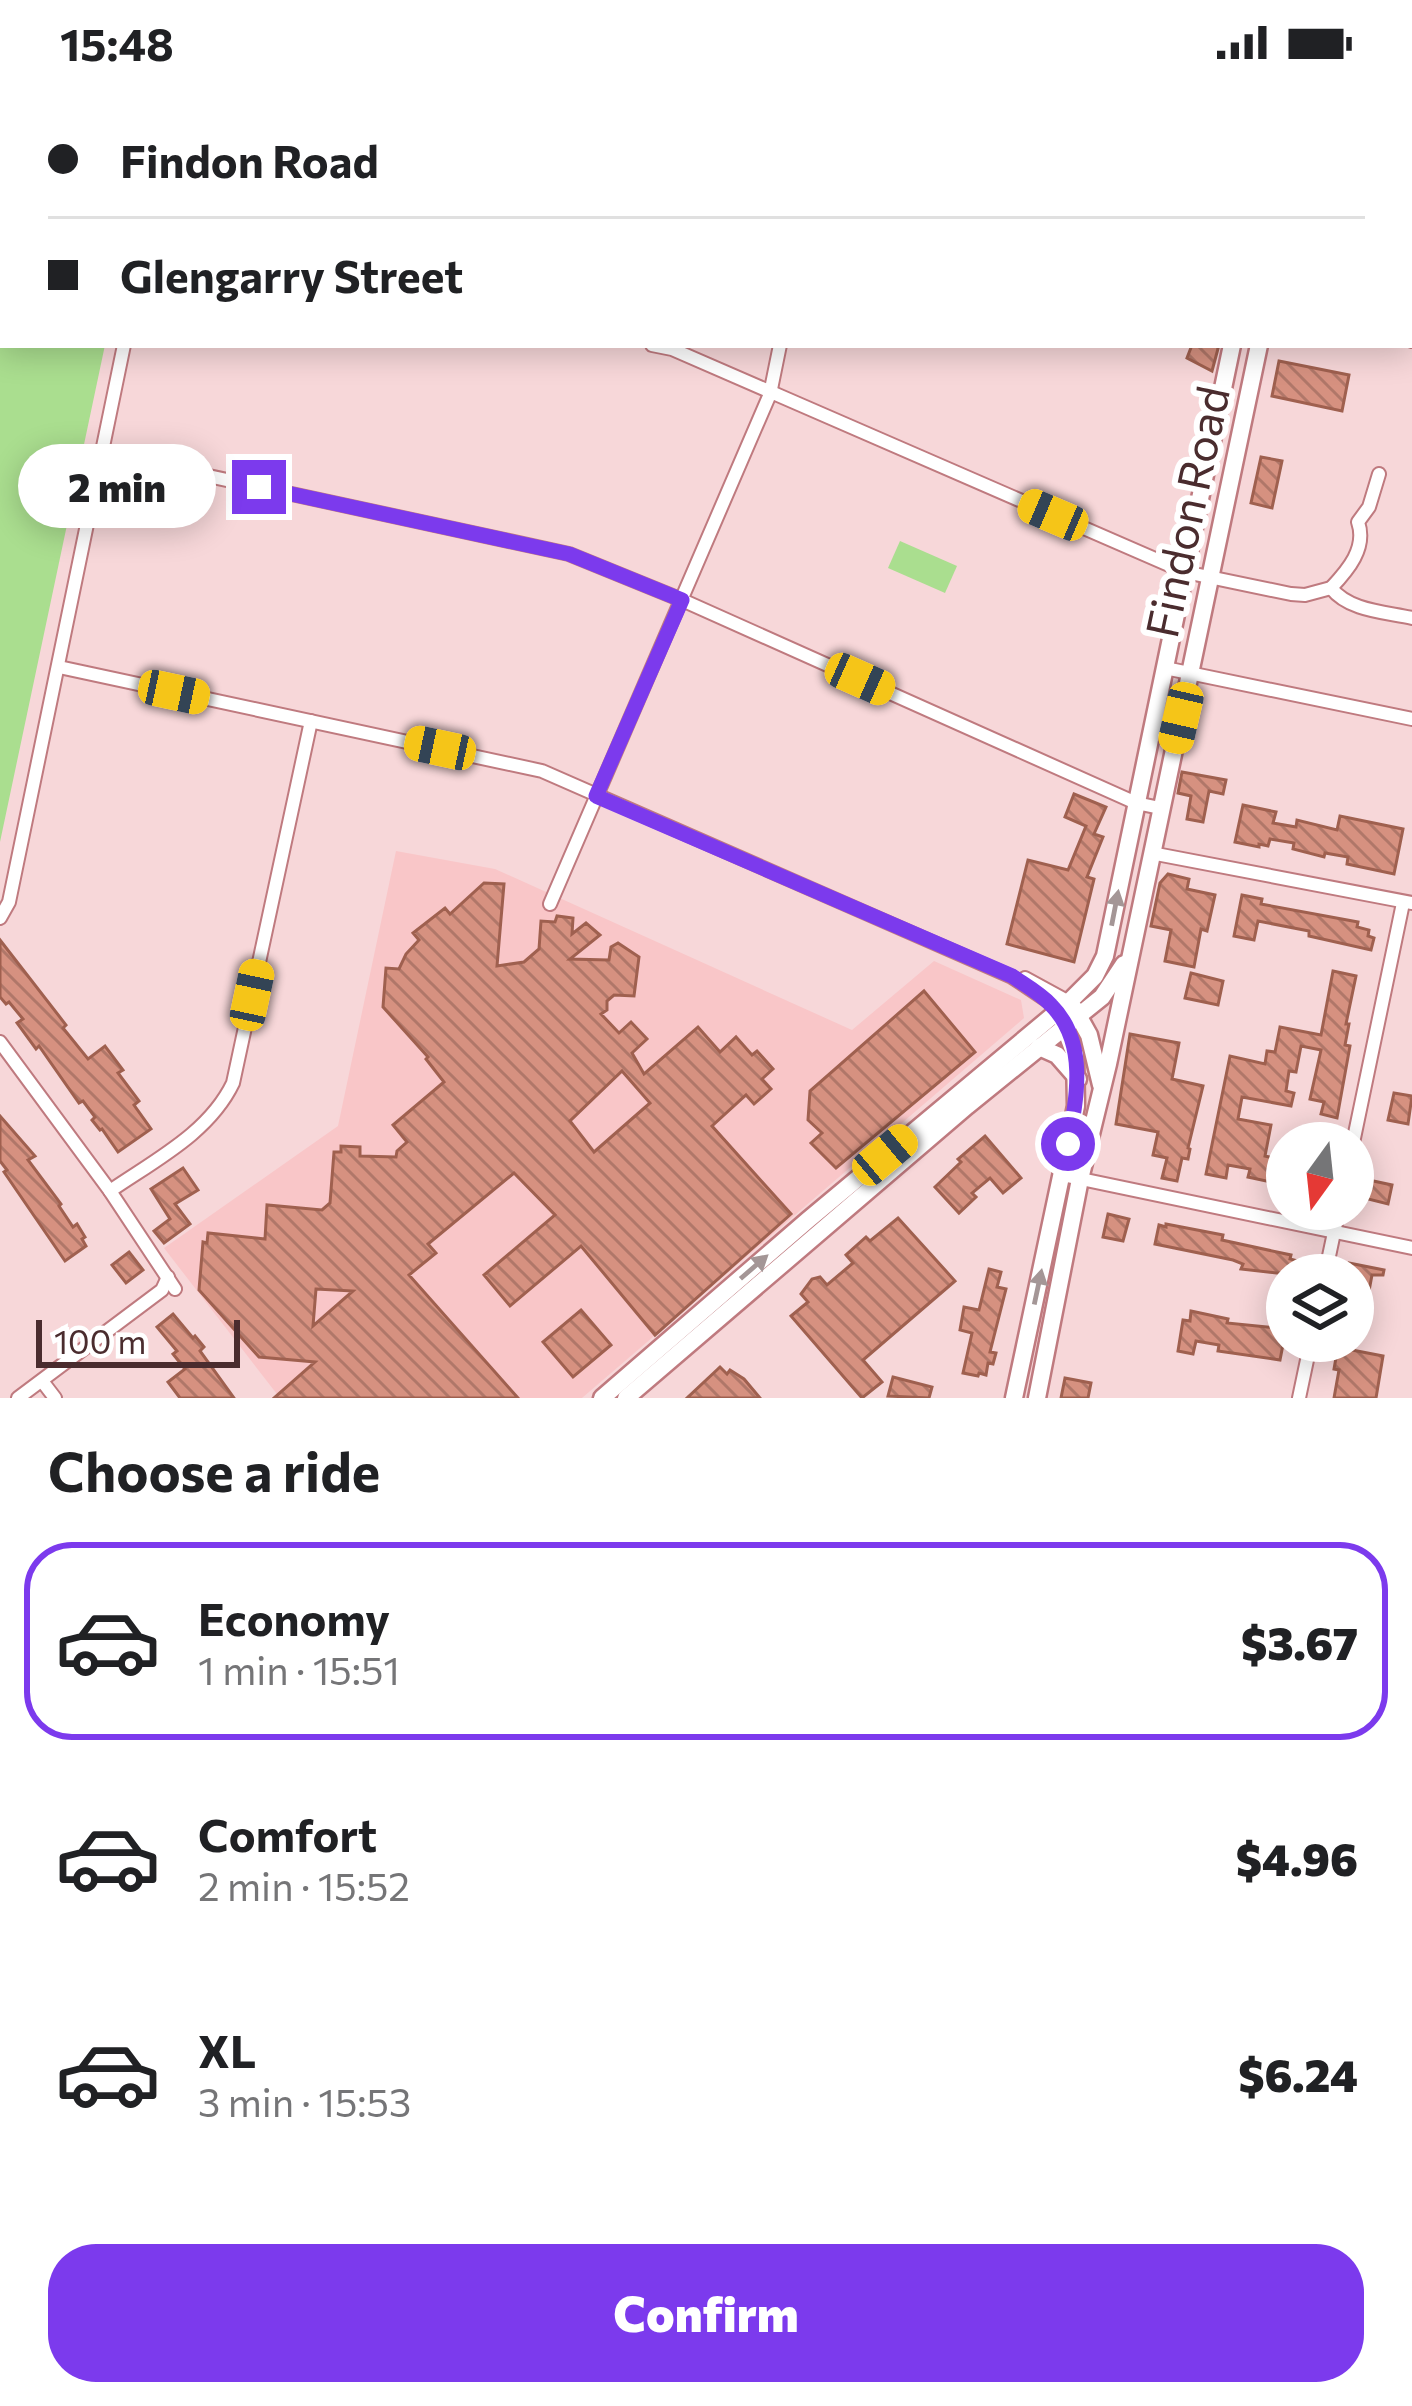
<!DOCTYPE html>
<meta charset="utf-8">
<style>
:root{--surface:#fff;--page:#f6f6f6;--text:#202124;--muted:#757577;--line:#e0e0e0;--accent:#7c3aed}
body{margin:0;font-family:Commissioner,sans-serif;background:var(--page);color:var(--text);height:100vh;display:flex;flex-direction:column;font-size:45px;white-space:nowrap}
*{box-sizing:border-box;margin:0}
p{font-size:39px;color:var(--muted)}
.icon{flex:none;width:66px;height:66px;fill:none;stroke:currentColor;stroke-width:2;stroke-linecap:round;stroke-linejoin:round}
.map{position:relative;height:1314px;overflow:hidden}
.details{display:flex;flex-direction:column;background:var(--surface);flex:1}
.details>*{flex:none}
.guide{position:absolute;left:0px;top:0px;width:1413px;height:264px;box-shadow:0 6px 30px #0003;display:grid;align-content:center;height:264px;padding:0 48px;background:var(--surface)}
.needle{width:78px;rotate:195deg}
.tools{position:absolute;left:1266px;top:1038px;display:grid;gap:24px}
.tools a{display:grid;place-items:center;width:108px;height:108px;border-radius:50%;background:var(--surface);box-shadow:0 6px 30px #0003;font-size:60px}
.scale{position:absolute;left:36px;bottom:30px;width:204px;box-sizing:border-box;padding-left:12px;border:6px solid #4a2c2e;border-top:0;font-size:33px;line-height:42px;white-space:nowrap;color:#4a2c2e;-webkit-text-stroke:9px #fff;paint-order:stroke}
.end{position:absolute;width:54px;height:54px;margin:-27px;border:15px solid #7c3aed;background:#fff;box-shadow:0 0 0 6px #fff}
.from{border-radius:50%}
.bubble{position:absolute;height:84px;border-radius:42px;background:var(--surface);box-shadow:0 6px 30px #0003;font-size:39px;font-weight:800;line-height:84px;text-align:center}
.car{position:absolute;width:36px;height:72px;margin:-36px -18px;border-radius:15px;box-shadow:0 0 9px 3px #0007;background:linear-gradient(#f5c518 24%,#345 0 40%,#f5c518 0 76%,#345 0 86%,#f5c518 0)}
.guide b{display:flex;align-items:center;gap:42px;height:114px;font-size:45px}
.guide b+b{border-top:3px solid var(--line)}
.guide i{width:30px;height:30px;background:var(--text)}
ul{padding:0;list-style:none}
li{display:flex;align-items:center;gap:36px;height:198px;margin:0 24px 18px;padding:0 24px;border:6px solid transparent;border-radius:48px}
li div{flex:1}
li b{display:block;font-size:45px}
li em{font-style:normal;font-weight:800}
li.selected{border-color:var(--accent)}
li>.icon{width:108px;height:108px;stroke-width:1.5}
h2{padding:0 48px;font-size:54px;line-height:144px}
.button{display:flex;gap:24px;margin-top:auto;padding:24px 48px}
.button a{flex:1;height:138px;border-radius:48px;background:var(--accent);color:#fff;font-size:48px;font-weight:800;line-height:138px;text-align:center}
.status{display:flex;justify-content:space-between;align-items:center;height:84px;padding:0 60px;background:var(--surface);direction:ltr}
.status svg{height:33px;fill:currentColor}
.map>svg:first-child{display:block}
.built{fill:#f9c6c8}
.park{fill:#aade8f}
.building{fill:url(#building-back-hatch);stroke:#9f604f;stroke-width:3;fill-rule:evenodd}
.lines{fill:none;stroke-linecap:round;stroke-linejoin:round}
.minor-casing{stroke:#bf7a7f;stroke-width:16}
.secondary-casing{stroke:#bf7a7f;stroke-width:21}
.minor{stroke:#fff;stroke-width:12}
.secondary{stroke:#fff;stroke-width:16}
.oneway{fill:#a49696}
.route{stroke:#7c3aed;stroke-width:15}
.labels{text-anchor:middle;stroke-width:12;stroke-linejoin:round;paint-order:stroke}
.street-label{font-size:45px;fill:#4a2c2e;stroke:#fff}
</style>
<div class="status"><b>15:48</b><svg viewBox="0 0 49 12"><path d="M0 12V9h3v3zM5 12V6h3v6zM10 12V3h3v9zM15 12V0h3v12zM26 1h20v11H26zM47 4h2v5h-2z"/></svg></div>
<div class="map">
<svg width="1412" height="1314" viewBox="0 0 1412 1314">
<defs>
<pattern id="building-back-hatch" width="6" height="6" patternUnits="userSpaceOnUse" patternTransform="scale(3)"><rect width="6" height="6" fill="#d69180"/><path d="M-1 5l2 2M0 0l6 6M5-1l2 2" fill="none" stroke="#b07769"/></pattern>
</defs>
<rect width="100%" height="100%" fill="#f7d7d9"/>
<path class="built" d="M396,767L495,785L852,946L934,877L1021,916L1024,934L582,1314H280L164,1164L338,1042Z"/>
<g class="park">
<path d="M0,0H160L159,3H3V261H105L0,758Z"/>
<path d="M900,457L957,482L945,509L888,484Z"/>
</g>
<g class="building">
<path d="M1192,261H1219L1212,287L1187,274Z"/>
<path d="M1279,277L1349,291L1342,327L1272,312Z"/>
<path d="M1261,373L1282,377L1272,424L1251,419Z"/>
<path d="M1182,688L1226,696L1223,710L1209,707L1203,738L1187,735L1191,712L1178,709Z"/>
<path d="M1074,710L1106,723L1094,750L1103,753L1087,793L1094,795L1074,878L1007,860L1028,776L1068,786L1086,742L1065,733Z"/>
<path d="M1243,721L1276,728L1273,739L1296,743L1297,736L1337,746L1340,732L1403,745L1394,790L1347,780L1348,773L1325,769L1324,773L1293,765L1294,759L1270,755L1268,762L1259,760V763L1235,758Z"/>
<path d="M1168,790L1189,795L1187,805L1215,811L1207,847L1201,845L1194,883L1165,877L1171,846L1151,842L1160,799Z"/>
<path d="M484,799L504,800L497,882L524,878L539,865L541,837L555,838L557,832L573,834L572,850L586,839L600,851L570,875L609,876L611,863L618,859L639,873L634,912L614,911L607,917V926L601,930L619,949L631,938L647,955L632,969L644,990L698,943L720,968L736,953L752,971L757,967L773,985L762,995L771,1005L754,1020L746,1011L712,1042L791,1130L655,1251L581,1162L510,1222L484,1191L555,1131L514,1089L428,1160L436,1169L409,1191L518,1314H274L315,1278L259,1273L199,1206L203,1158L207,1159L208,1149L265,1155L267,1121L322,1126L330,1119L334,1068H341V1062L360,1063V1072L396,1073L397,1067L407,1058L393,1041L444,998L426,975L428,973L383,923L386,884L399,885L406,870L419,856L413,849L445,824L450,830ZM622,987L650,1019L594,1068L570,1037ZM316,1205L353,1207L313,1242Z"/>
<path d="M1242,811L1262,815L1261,820L1358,838L1357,843L1369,846L1368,852L1374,854L1371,866L1309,852V847L1258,837L1254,856L1234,852Z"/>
<path d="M0,856L66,941L63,944L88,975L105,962L123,986L118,989L139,1017L134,1021L151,1045L118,1068L102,1045L100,1046L92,1036L95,1033L83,1017L79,1019L39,962L36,965L17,939L23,935L9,918L6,920L0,913Z"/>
<path d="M1333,887L1356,892L1346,940H1349L1345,961L1350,962L1337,1034L1321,1030L1324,1018L1310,1015L1321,966L1301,962L1296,988L1289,987L1286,1007L1294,1009L1291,1022L1242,1013L1238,1035L1271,1041L1265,1072L1287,1077V1095L1281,1094L1280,1100L1248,1093L1250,1085L1228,1081L1226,1094L1206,1090L1230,972L1265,980L1267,967L1275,968L1280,943L1321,951Z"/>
<path d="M1191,889L1223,897L1218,921L1185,914Z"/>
<path d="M924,907L975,968L836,1084L811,1059L822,1049L808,1036L810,1007Z"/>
<path d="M1130,950L1179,959L1172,995L1203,1002L1188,1064L1190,1065L1188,1075L1182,1074L1177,1097L1162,1094L1167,1074L1153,1071L1158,1048L1116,1040Z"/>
<path d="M1394,1009L1412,1012L1408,1040L1388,1036Z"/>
<path d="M0,1032L35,1072L28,1076L61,1120L59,1122L73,1143L77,1140L85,1153L82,1155L86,1162L65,1177L4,1088L7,1086L0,1077Z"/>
<path d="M985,1052L1021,1094L1003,1109L990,1094L972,1109L976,1113L959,1129L935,1103L961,1078L958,1075Z"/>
<path d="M183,1084L198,1106L175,1120L190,1140L164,1159L154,1147L170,1135L151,1105Z"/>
<path d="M1364,1095L1392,1101L1388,1120L1360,1113Z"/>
<path d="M1108,1130L1129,1135L1123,1157L1103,1153Z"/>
<path d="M898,1134L955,1197L863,1276L882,1298L862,1314L791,1232L808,1218L801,1210L812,1195L820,1193L827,1201L853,1179L846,1171L866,1153L870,1157Z"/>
<path d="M1166,1140L1223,1151L1222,1156L1291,1171L1290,1175L1298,1177L1295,1191L1241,1185L1243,1180L1233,1176L1155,1160L1159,1141L1166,1143Z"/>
<path d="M129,1168L143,1186L126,1199L112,1181Z"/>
<path d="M1349,1179L1384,1186L1383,1191H1372L1369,1207L1353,1204V1191H1346Z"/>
<path d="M989,1185L1001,1188L997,1203L1006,1205L990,1268L996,1269L993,1280L988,1279L986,1291L979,1289L978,1292L963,1289L972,1249L960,1246L964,1223L979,1226Z"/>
<path d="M581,1226L611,1261L573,1293L543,1258Z"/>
<path d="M1191,1227L1228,1235L1227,1239L1286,1245L1280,1276L1218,1267L1219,1261L1196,1257L1193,1270L1178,1267L1183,1236L1190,1237Z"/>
<path d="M173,1230L193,1254L195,1252L204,1263L200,1267L234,1314H180L168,1298L185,1285L173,1270L177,1267L157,1243Z"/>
<path d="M1339,1257H1353L1352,1266L1383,1272L1376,1314H1334L1339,1286L1334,1285Z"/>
<path d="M720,1283L727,1290L730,1286L744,1295L760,1314H687Z"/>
<path d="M893,1293L932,1303L929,1314L888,1312Z"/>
<path d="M1065,1294L1091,1299L1088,1314H1061Z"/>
</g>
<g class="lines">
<g class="minor-casing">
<g id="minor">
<path d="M460,0L473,3"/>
<path d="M179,3V0"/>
<path d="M879,3L880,0"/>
<path d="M1410,46H1412"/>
<path d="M1410,256L1412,257"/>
<path d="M652,261L672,265L1185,488L1291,510L1305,511L1331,504"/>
<path d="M102,369L569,470L682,516L1136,719L1160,724"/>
<path d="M1331,504C1348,486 1367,464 1358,438L1369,423L1379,390"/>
<path d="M1331,504C1349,527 1385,528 1412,534"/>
<path d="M59,583L542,687L1012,893L1048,917L1057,927"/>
<path d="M1165,584L1412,635"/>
<path d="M1151,769L1412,819"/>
<path d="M550,820L770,310L780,261"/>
<path d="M0,834L9,818L124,261"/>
<path d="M1025,894L1069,918"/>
<path d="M0,958L110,1107L175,1205"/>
<path d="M1353,1059L1403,819"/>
<path d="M1062,1091L1412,1164"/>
<path d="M110,1107C155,1076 209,1049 233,999L311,637"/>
<path d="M1325,1191L1339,1125"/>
<path d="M42,1297L55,1314"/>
<path d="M18,1314L162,1206L168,1193"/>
<path d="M1299,1314L1311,1257"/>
</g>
</g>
<g class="secondary-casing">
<g id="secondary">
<path d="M1285,3V0"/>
<path d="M1311,3L1312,0"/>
<path d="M1074,924L1089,951L1101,1001"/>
<path d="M1039,963L1057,971L1078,995"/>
<path d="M602,1314L808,1136L1069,918L1095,892L1105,872L1232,261"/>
<path d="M626,1314L967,1022L1102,913L1124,880"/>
<path d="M1014,1314L1076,1022L1075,971L1061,933"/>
<path d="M1037,1314L1080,1095L1108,980L1259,261"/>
</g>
</g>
<use href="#minor" class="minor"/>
<use href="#secondary" class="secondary"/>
</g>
<defs><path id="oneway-solid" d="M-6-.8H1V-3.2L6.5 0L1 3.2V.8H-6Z" transform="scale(3)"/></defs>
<g class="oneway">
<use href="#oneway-solid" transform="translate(1115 824) rotate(-79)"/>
<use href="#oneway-solid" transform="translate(754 1183) rotate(-41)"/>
<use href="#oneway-solid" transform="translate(1038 1203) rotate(-78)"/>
</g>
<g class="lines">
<path class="route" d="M259,403L569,470L682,516L596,712L1012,892C1025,901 1040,909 1051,921C1088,958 1077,1014 1068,1060"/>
</g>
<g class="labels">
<g class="street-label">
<text transform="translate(1188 428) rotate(-78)" y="16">Findon Road</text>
</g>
</g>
</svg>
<div class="tools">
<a><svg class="needle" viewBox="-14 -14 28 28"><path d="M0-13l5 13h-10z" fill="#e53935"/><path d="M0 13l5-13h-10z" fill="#757577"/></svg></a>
<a><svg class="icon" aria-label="layers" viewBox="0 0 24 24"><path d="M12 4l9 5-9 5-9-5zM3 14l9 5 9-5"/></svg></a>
</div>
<div class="scale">100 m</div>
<i class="end from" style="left:1068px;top:1060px"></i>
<i class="end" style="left:259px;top:403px"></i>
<div class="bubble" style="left:18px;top:360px;width:198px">2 min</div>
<i class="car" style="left:1053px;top:431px;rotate:293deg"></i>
<i class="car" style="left:860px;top:595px;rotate:114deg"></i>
<i class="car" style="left:174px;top:608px;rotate:102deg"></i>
<i class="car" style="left:1181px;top:634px;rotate:193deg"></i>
<i class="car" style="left:440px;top:664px;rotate:282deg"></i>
<i class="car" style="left:252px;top:911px;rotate:12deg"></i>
<i class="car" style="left:885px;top:1071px;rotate:50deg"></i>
<div class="guide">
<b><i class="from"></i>Findon Road</b>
<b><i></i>Glengarry Street</b>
</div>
</div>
<section class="details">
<h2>Choose a ride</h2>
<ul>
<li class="selected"><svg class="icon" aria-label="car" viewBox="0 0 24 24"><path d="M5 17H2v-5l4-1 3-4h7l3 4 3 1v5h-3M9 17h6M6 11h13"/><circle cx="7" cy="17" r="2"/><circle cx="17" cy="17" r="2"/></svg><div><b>Economy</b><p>1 min · 15:51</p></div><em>$3.67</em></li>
<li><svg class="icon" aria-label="car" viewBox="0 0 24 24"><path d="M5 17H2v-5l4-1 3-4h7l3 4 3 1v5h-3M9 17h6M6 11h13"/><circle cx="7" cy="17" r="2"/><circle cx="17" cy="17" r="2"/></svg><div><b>Comfort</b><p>2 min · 15:52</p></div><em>$4.96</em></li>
<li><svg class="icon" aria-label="car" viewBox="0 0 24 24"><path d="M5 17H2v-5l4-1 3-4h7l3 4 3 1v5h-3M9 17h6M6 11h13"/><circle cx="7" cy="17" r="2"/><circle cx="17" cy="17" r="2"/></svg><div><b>XL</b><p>3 min · 15:53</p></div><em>$6.24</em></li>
</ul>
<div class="button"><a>Confirm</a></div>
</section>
